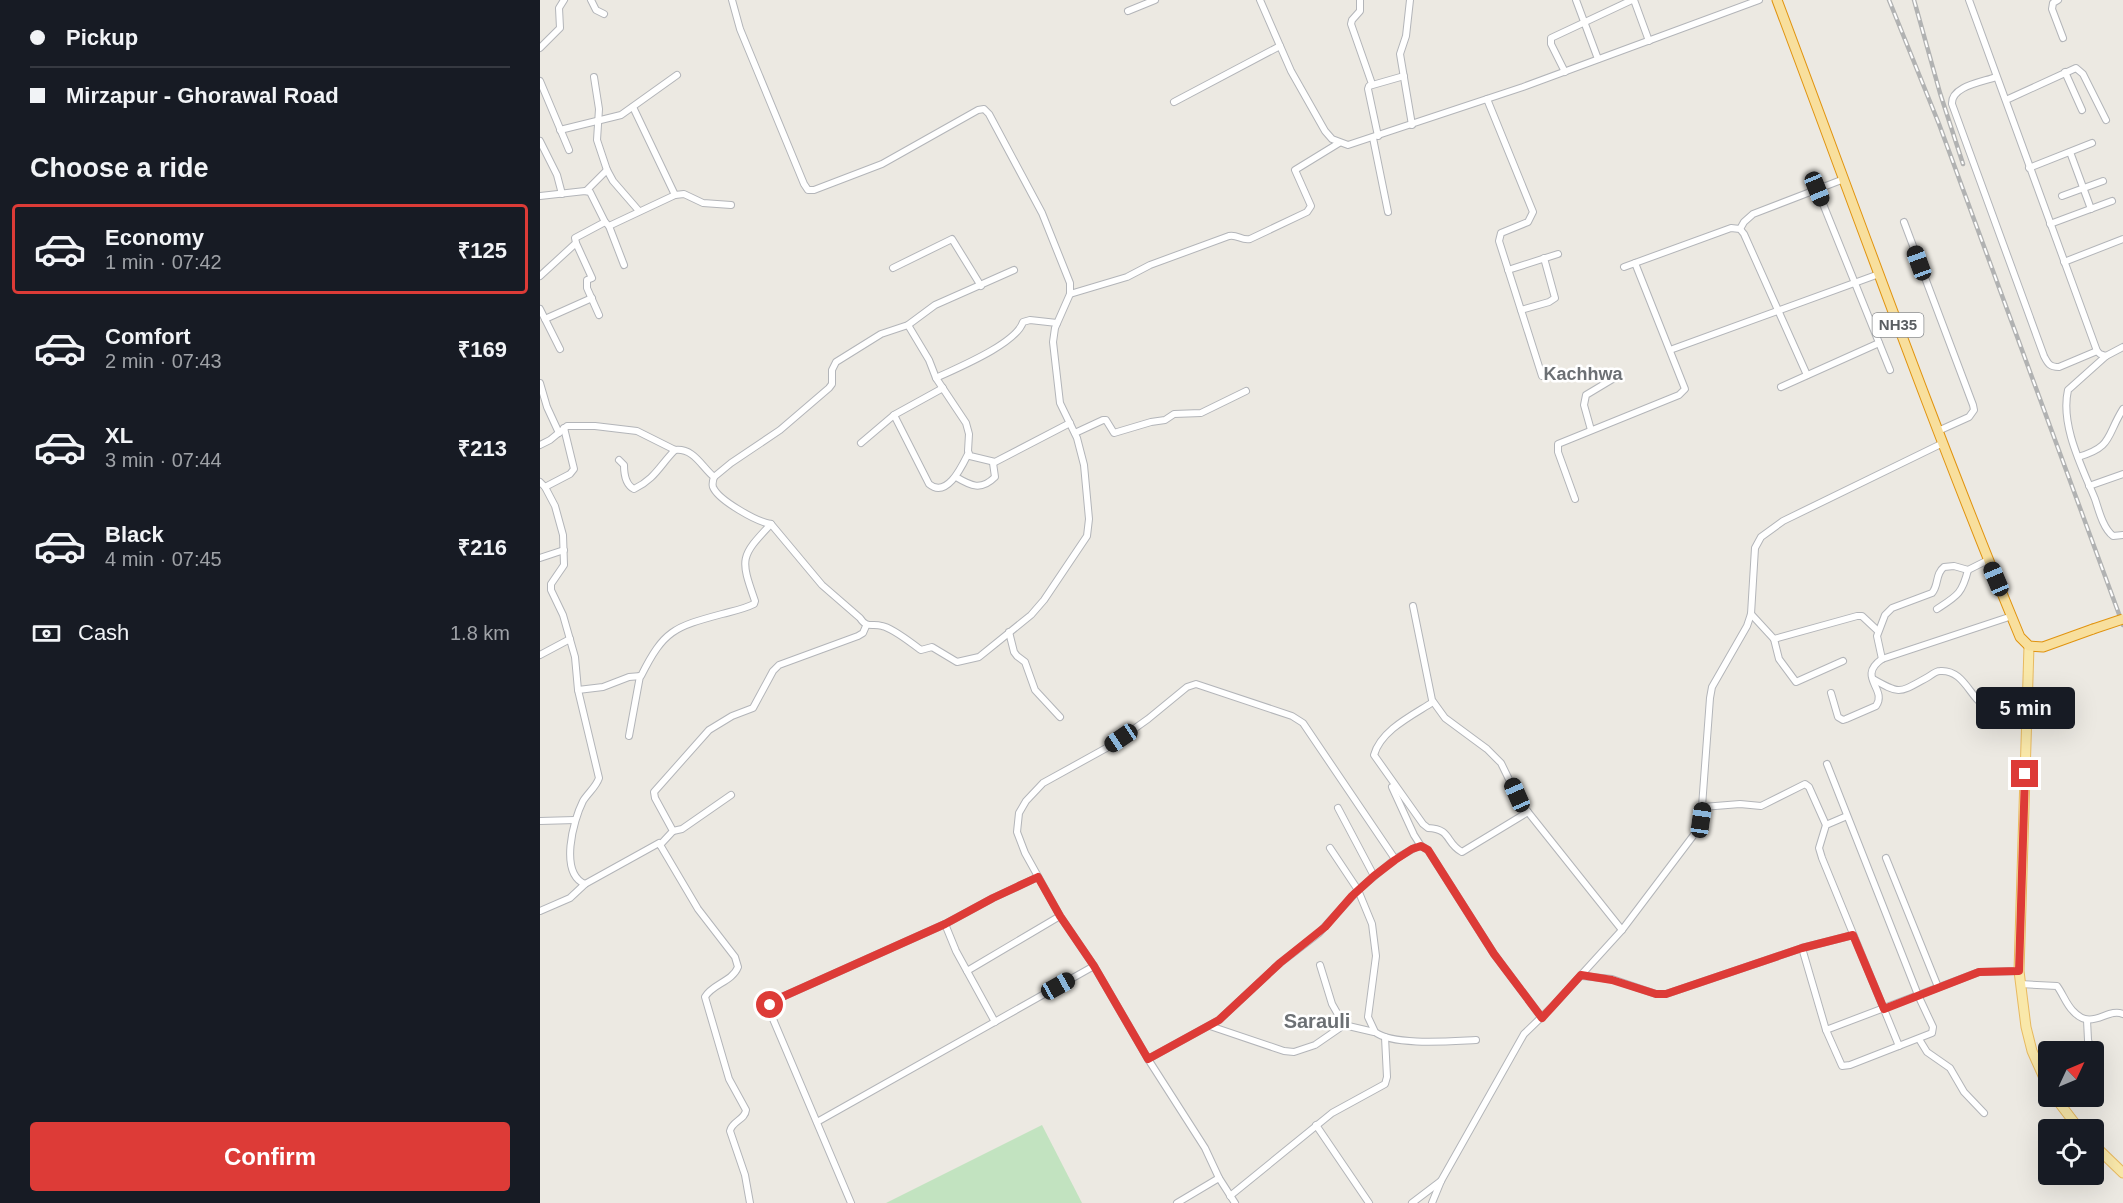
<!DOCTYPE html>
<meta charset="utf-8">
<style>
:root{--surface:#171b24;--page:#20242c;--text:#f1f3f6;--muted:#9ea1a6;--line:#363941;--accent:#dd3b37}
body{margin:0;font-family:Helvetica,sans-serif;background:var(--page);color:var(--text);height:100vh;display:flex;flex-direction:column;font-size:22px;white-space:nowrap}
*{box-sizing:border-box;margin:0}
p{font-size:20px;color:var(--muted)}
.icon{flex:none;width:33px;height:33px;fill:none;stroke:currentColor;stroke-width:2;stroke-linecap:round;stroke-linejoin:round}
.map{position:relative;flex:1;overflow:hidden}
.details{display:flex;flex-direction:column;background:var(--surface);width:540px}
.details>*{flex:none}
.hud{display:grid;align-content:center;height:132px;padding:0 30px;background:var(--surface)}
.needle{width:39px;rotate:46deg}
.buttons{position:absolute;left:1498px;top:1041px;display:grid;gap:12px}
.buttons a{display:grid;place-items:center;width:66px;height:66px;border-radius:6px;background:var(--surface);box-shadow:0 6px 24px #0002;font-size:30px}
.end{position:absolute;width:27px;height:27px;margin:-14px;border:8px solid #dd3b37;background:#fff;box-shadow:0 0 0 3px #fff}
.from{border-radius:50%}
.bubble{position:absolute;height:42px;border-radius:6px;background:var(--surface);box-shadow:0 6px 24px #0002;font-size:20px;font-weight:700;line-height:42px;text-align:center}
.car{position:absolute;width:18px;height:36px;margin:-18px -9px;border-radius:8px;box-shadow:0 0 4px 2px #0007;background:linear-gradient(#222 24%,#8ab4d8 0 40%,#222 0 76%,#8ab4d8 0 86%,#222 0)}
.hud b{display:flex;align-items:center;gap:21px;height:57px;font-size:22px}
.hud b+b{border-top:2px solid var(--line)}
.hud i{width:15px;height:15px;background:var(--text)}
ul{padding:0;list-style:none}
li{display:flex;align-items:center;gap:18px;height:90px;margin:0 12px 9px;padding:0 18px;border:3px solid transparent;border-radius:6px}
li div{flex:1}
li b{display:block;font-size:22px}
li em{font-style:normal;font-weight:700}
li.active{border-color:var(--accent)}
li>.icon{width:54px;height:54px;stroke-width:1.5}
h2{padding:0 30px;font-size:27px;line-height:72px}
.pay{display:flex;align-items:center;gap:15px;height:66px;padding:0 30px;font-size:22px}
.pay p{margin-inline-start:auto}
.button{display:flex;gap:12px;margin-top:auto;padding:12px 30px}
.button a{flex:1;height:69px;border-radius:6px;background:var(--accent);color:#fff;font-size:24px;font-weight:700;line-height:69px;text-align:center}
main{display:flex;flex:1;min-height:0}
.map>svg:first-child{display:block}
.green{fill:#c2e3c0}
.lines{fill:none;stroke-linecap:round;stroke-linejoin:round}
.minor-casing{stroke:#b3b5b9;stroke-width:8}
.primary-casing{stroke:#e8ba60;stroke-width:11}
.trunk-casing{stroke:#e0930f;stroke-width:11}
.minor{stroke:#fff;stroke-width:6}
.primary{stroke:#f9e8aa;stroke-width:9}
.trunk{stroke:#f8df9d;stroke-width:9}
.rail-casing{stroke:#b1b2b2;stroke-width:4.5}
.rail{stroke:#fff;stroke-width:2;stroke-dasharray:7;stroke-linecap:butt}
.trunk-bridge-casing{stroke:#e0930f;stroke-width:11;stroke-linecap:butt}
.trunk-bridge{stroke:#f8df9d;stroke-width:9}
.route{stroke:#dd3b37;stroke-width:8}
.labels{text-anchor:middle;stroke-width:5;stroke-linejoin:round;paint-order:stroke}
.shield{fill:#fff;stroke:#8c8e91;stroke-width:1.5}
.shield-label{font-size:15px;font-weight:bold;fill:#5a5e62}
.neighbourhood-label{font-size:18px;font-weight:bold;fill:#6c7074;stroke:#fff}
.quarter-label{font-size:20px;font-weight:bold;fill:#6c7074;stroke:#fff}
</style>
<main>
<section class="details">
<div class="hud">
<b><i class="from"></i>Pickup</b>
<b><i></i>Mirzapur - Ghorawal Road</b>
</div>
<h2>Choose a ride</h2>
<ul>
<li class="active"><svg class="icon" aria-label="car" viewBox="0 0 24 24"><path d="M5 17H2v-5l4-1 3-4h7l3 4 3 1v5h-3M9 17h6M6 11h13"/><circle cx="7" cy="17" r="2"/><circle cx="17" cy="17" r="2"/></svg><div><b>Economy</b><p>1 min · 07:42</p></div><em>₹125</em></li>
<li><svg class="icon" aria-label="car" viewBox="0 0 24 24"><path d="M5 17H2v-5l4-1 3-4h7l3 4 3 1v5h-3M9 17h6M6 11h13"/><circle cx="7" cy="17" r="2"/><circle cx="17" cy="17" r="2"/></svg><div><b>Comfort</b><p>2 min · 07:43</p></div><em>₹169</em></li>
<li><svg class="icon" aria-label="car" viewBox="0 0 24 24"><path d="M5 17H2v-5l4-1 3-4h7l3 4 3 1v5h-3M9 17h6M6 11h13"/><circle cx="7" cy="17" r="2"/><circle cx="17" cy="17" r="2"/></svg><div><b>XL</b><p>3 min · 07:44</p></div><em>₹213</em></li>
<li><svg class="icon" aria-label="car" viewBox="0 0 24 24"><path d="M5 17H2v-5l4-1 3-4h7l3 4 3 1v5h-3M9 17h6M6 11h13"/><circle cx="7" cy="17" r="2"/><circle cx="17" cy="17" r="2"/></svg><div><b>Black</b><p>4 min · 07:45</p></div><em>₹216</em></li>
</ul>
<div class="pay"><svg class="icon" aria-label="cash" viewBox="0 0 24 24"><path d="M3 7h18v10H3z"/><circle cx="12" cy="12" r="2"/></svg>Cash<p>1.8 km</p></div>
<div class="button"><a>Confirm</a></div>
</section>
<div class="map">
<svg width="1583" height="1203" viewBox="0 0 1583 1203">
<rect width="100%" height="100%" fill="#ece9e2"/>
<path class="green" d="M502,1125L542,1203H346Z"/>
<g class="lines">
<g class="minor-casing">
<g id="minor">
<path d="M51,0L56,10L64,14"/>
<path d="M720,0L751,71L785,131L792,139L808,145L983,87L1219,0"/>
<path d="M820,0V11L812,20L811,24L832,84"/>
<path d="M870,0L866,36L860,54L872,125"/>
<path d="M1036,0L1058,59"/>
<path d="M1094,0L1109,41"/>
<path d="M1429,0L1557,351L1560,354L1566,356L1583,347"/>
<path d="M1518,0L1513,3L1512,9L1523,38"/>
<path d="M588,11L615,0"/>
<path d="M0,48L20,28L19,8L24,0"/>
<path d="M1025,72L1011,44V38L1092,0"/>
<path d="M1525,72L1542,110"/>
<path d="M54,77L59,109L57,140L67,170L73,181L99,211"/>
<path d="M1456,77C1443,82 1411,86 1412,104L1504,356C1508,364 1510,367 1519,367L1557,351"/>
<path d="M0,81L29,150"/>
<path d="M947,99L993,212L988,222L961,233L959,241L1002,376"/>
<path d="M1466,100L1536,68L1543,74L1566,120"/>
<path d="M634,102L740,46"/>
<path d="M93,107L135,195"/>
<path d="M20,130L81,115L137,75"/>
<path d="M838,136L828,89L829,86L864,76"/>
<path d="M833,138L848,212"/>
<path d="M0,141L17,175L22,194"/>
<path d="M1530,152L1551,209"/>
<path d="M1489,168L1552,143"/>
<path d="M1277,189L1350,370"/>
<path d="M46,191L67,170"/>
<path d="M0,196L45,191L50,192L65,222"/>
<path d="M1522,196L1563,181"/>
<path d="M1364,222L1433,405L1434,410L1429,417L1398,431"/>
<path d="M1510,224L1572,201"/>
<path d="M69,226L84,265"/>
<path d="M1200,229L1204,222L1213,214L1304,179"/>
<path d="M36,243L52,278L47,280V288L59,315"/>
<path d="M1524,262L1583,239"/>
<path d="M1084,267L1191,228L1200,229L1204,234L1267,375"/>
<path d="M353,268L412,239L441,286"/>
<path d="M968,270L1018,254"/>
<path d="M0,276L36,243L35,238L65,222L69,226L135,195L144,194L163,203L191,205"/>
<path d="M530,294L587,277L610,265L689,236C697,234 702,241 710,239L767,212L771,206L755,170L799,143"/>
<path d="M0,309L20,349"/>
<path d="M981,310L1009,302L1015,298L1004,258"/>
<path d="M5,319L52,298"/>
<path d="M368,325L389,360L396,378L426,423L429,434L428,451L430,456L455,462L530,423"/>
<path d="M1130,350L1339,274"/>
<path d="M1566,356L1528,390C1520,425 1542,467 1555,499C1559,511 1563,528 1573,536L1583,535"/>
<path d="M396,378C417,368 476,344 483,322L490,320L517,323"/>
<path d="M0,383L7,407L19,433"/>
<path d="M1241,387L1339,343"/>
<path d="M354,415L389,484C407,499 422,466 428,454"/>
<path d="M1051,430L1044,405L1046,395L1076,377"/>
<path d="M535,433L563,420H566L574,433L611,422L625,420L634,414L661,413L706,391"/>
<path d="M321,443L354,415L403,388"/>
<path d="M0,445L10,440L27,426H55L97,431L135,450C154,448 161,466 174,477C173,480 172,484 173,487C178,500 217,522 231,524L282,585L320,618C327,629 332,623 342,626C353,628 371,643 381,650L392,647L417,662L439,657L491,615L504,600L547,536L549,519L544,465L537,438L520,403L513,342L515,328L530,294V283L502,213L449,114L444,109L438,110L342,164L274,190H268L264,184L200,29L192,0"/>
<path d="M1538,457C1573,447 1566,436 1583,409"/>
<path d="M79,460L84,465C84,474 86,485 94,489C115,479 120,465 135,450"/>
<path d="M174,477L191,463L240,430L289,388L292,384V370L296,362L341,334L368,325L395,305L474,270"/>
<path d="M416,477C431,486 441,491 455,477L453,463"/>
<path d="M0,482L5,487L15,506L23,535L24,565L11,584V590L23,615L35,657L38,690L59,778C56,787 48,793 43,801C33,821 19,873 45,884L119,843L158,909L195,957L198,967C192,982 172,984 165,997L189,1079L206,1110C205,1120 192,1121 190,1131L205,1175L210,1203"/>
<path d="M1549,486L1583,474"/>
<path d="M5,487L30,474L34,469L24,428"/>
<path d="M1035,499L1018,452V444L1139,395L1145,389L1095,263"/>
<path d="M0,558L24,550"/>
<path d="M873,606L892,700L905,718L947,749L961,763L980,802L1082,930"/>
<path d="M1397,609C1417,596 1422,594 1428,570"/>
<path d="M1211,614L1234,639L1317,616H1322L1338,631"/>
<path d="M469,632L474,652L477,656L485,662L495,690L520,717"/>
<path d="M1234,639L1239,659L1256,682L1303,661"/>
<path d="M0,655L30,639"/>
<path d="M1342,659L1337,636L1345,615L1352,608L1392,593C1399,585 1395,574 1404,567L1414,566L1428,570L1448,560"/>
<path d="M1333,679C1361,695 1359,693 1388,677C1391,675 1396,671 1400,671C1425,669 1431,702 1447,706L1465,695L1487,691"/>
<path d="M38,690L63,687L89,677L101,676C124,630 134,627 182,614C193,611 204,609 214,604L215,601C200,558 200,557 231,524"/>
<path d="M1291,693L1298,717L1303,720L1306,719L1336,706C1348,689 1316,677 1342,659L1472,616"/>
<path d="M893,702C873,715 841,730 834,755L883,824L888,828C912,829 905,843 922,852L988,812"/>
<path d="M89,736L100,676"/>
<path d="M852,787L874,835L881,846"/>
<path d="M1163,807L1200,804L1221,806L1265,784L1269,787L1286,825"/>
<path d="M798,808L834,876"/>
<path d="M1307,816L1286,825L1279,848L1282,858L1359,1046"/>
<path d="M0,821L35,820"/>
<path d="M133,831L142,829L191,795"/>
<path d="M120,845L133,831L115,798L114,792L169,730L192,716L213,708L233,671L239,665L318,636L323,633L326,626"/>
<path d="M790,848L818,890L832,924L836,956L828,1017L835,1032C853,1046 912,1041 936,1040"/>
<path d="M1346,858L1398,987"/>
<path d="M0,911L30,898L45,884"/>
<path d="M405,924L416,951L455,1022"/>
<path d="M1262,948L1286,1030L1302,1066L1310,1065L1392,1033L1393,1027L1378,995L1287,764"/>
<path d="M780,965L792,1004L804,1025"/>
<path d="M427,971L520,916"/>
<path d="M1042,976L1072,979L1116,994H1126L1262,948L1313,935"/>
<path d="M1480,984L1517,986C1523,994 1526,1004 1533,1011C1552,1032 1567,1007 1583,1014"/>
<path d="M1547,1020L1548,1040L1552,1052"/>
<path d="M670,1026L744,1051L754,1052L775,1045L804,1025L834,1032"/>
<path d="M1286,1030L1439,972L1479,971"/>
<path d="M1379,1039L1387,1052L1410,1068L1424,1092L1444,1113"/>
<path d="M1554,1057L1559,1070"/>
<path d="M608,1059L679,1020L740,963L779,933L818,890L855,859L878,846L883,847L888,850L954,954L1002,1018"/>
<path d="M277,1122L554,966"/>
<path d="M776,1125L829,1203"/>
<path d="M690,1196L792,1113L845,1084L847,1077L845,1037"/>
<path d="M311,1203L230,1012V1005L242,997L405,924L453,898L498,877"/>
<path d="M637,1203L679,1178"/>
<path d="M695,1203L679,1178L665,1148L608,1059L554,966L520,916L485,853L477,832L479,813L486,801L503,783L570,746L608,719L647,687L656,684L752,716L763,723L855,859"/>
<path d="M872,1203L901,1181"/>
<path d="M892,1203L901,1181L984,1034L1012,1007L1082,930L1153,836L1161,820L1170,698L1172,687L1207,626L1211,614L1215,548L1221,537L1243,521L1403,443"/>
</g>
</g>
<g class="primary-casing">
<g id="primary">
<path d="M1489,646L1479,971L1486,1027L1492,1051L1509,1089"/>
<path d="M1514,1096L1540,1130"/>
<path d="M1554,1145L1583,1173"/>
</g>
</g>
<g class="trunk-casing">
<path id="trunk" d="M1237,0C1317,213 1393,427 1480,637L1489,646L1503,647L1553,629"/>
</g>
<use href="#minor" class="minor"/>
<use href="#primary" class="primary"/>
<use href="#trunk" class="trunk"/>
<g class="rail-casing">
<g id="rail">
<path d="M1349,0L1399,124L1583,625"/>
<path d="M1374,0L1400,93L1423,164"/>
</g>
</g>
<use href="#rail" class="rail"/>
<g class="trunk-bridge-casing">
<path id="trunk-bridge" d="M1553,629L1583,619"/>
</g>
<use href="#trunk-bridge" class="trunk-bridge"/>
</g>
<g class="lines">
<path class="route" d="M230,1005L242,997L405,924L453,898L498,877L520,916L554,966L608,1059L679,1020L740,963L785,927L812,896L834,876L855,860L872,849L881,846L888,850L954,954L1002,1018L1041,975L1072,980L1116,994H1126L1262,948L1313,935L1344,1009L1439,972L1479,971L1485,774"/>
</g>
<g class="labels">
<rect class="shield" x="1332.5" y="313" width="51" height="24" rx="4.5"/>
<g class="shield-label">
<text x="1358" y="330">NH35</text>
</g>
<g class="neighbourhood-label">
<text x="1043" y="380">Kachhwa</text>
</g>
<g class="quarter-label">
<text x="777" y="1028">Sarauli</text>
</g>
</g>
</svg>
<div class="buttons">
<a><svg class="needle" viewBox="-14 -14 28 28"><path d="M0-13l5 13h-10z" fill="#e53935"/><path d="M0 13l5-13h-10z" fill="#9ea1a6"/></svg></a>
<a><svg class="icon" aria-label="locate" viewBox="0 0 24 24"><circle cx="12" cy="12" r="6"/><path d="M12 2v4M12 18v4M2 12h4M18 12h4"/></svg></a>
</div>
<i class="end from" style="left:230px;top:1005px"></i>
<i class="end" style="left:1485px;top:774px"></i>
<div class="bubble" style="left:1436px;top:687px;width:99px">5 min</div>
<i class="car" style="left:1277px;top:189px;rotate:158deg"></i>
<i class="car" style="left:1379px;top:263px;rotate:340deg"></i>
<i class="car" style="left:1456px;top:579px;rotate:337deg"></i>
<i class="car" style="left:581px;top:738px;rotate:236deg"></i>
<i class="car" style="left:977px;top:795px;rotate:336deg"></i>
<i class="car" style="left:1161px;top:820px;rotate:8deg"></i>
<i class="car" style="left:518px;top:986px;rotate:61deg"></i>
</div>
</main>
